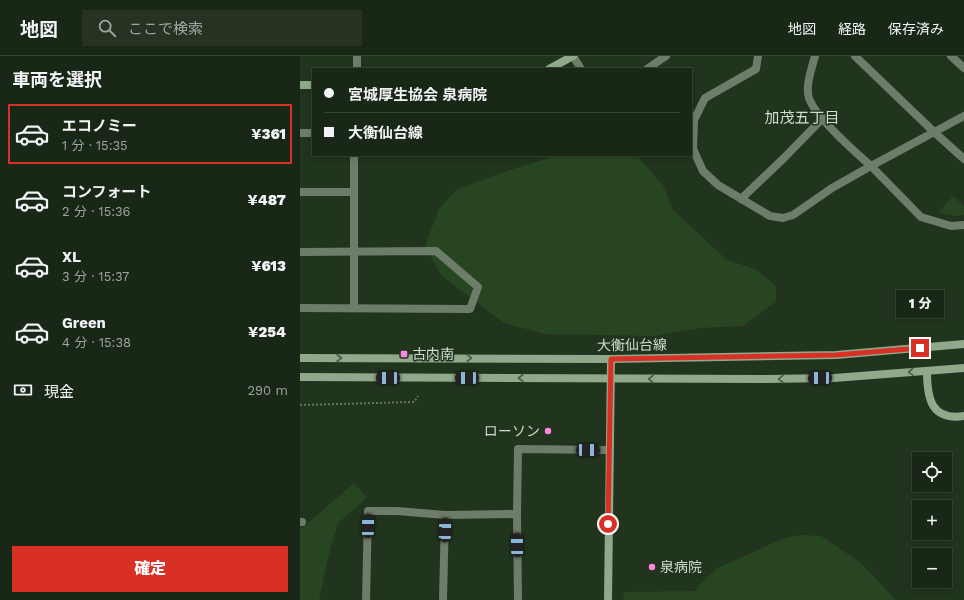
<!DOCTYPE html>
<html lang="ja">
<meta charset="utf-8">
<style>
:root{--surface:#192716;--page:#263323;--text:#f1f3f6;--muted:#9fa5a1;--line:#374435;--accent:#d93025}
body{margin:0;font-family:"Work Sans","Noto Sans JP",sans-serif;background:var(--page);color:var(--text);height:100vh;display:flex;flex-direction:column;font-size:15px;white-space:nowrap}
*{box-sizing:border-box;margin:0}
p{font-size:13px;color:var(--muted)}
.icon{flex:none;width:22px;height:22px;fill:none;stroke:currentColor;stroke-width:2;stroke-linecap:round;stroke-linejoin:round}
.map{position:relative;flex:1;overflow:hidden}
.sheet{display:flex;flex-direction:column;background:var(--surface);width:300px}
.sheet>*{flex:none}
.guide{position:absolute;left:12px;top:12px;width:380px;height:88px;border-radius:0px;box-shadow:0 2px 6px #0003,0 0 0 1px var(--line);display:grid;align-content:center;height:88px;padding:0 12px;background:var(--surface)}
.controls{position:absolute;left:612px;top:396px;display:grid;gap:8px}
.controls a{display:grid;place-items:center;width:40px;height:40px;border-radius:0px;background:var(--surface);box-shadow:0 2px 6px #0003,0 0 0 1px var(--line);font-size:20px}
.end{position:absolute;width:18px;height:18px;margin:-9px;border:5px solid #d93025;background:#fff;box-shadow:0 0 0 2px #fff}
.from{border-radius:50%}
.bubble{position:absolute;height:28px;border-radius:0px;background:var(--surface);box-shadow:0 2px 6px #0003,0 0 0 1px var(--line);font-size:13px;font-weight:800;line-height:28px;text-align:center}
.car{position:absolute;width:12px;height:24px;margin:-12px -6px;border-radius:5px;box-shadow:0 0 3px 1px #0007;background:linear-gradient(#222 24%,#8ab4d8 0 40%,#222 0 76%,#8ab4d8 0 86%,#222 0)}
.guide b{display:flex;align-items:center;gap:14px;height:38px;font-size:15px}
.guide b+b{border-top:1px solid var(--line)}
.guide i{width:10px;height:10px;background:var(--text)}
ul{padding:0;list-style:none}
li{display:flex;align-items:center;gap:12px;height:60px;margin:0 8px 6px;padding:0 4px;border:2px solid transparent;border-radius:0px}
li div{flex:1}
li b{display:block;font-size:15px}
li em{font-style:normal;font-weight:800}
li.selected{border-color:var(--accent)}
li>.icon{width:36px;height:36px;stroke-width:1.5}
h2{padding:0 12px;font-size:18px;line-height:48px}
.pay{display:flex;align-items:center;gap:10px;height:44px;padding:0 12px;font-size:15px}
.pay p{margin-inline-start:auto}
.cta{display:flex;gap:8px;margin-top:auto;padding:8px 12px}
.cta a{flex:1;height:46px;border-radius:0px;background:var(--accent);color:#fff;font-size:16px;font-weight:800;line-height:46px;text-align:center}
header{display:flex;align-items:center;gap:24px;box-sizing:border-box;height:56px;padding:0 20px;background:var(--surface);border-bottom:1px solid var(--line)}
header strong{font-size:19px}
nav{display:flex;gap:22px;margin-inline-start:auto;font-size:14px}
.search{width:280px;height:36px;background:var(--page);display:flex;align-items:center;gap:10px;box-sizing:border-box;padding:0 14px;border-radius:0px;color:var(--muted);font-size:15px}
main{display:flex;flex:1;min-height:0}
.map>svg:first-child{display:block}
.green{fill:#284521}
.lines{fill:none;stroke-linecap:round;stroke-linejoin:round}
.path{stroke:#647561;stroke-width:2;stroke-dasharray:2 2;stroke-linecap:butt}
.street{stroke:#6d7d69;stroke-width:8}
.secondary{stroke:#90a98a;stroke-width:8}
.oneway{stroke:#485d43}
.route{stroke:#d93025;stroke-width:5}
.poi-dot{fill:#fe85e0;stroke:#21341d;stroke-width:1.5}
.labels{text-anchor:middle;stroke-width:3;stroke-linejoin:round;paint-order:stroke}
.street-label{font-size:14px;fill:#d0dccd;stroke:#21341d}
.poi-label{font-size:14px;fill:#d0dccd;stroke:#21341d;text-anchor:start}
.neighbourhood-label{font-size:15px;fill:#d0dccd;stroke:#21341d}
</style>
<header>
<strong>地図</strong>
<div class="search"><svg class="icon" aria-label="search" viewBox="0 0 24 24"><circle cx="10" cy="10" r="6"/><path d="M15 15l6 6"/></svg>ここで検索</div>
<nav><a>地図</a><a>経路</a><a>保存済み</a></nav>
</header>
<main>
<section class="sheet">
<h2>車両を選択</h2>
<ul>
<li class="selected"><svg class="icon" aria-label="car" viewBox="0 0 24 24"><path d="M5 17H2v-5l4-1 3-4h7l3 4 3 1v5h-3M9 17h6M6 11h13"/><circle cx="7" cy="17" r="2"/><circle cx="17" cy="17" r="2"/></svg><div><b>エコノミー</b><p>1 分 · 15:35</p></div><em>¥361</em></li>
<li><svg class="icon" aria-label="car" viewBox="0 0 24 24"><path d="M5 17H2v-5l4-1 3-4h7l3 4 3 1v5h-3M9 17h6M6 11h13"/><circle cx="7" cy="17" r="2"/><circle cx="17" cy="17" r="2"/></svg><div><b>コンフォート</b><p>2 分 · 15:36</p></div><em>¥487</em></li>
<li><svg class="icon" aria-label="car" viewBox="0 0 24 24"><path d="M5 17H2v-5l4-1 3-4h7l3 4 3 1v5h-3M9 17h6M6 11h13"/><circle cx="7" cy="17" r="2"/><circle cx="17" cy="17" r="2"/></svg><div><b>XL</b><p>3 分 · 15:37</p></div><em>¥613</em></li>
<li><svg class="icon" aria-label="car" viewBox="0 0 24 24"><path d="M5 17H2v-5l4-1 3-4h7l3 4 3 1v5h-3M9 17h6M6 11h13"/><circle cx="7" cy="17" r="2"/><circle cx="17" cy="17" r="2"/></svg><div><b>Green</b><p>4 分 · 15:38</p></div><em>¥254</em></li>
</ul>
<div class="pay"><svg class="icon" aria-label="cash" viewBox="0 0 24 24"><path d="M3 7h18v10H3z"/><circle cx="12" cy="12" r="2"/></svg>現金<p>290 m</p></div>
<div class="cta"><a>確定</a></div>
</section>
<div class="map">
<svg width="664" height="544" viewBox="0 0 664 544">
<rect width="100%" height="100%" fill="#21341d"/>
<g class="green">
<path d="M257,99H336L363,129L373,154L427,204L455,213L476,230V246L443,270L401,272L355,280L245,278L204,267L141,219L125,190L139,153L156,134L198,118Z"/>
<path d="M653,140L664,150V159L656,160L638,157Z"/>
<path d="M54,427L67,442L38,467L28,502L19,544H0V472L8,467Z"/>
<path d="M502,479L521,480L560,506L596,544H323L324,536L395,535L399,529L417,512L487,481Z"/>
</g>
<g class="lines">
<path class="path" d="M0,349L114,346L118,340"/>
<g class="street">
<path d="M57,0V13"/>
<path d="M273,0L281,13"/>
<path d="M458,0L456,13L405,42L394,64L393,93L403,115L418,129L470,160L483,162L493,159L532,132L571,110L621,161L651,170L664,169"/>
<path d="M515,0C512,12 505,30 509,42C515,61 555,96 571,110L664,60"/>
<path d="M555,0L634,76L664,103"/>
<path d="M651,0L664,12"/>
<path d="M347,13L366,0"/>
<path d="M0,77H13"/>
<path d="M54,99V252"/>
<path d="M0,136H54"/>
<path d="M441,143L484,102L523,62"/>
<path d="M0,196L136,195L178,231L170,253L0,252"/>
<path d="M0,466H2"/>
<path d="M66,544L68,455H97L145,459L217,458"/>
<path d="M143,544L145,459"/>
<path d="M218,544L217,458L218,393L309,394"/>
</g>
<g class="secondary">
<path d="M249,13L273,0"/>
<path d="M0,29H13"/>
<path d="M0,302L311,303L536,299L664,288"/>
<path d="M627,315C627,342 631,365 664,360"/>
<path d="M0,321L465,323L534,322L664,312"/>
<path d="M308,544L311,303"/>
</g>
</g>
<defs><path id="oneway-chevron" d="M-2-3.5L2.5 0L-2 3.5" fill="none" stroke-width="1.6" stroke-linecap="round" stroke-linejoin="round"/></defs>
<g class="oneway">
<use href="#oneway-chevron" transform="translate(39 302)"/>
<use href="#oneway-chevron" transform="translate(169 302)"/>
<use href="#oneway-chevron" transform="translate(611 316) rotate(176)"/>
<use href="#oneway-chevron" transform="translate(221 322) rotate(-180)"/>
<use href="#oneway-chevron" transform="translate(351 323) rotate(-180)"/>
<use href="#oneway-chevron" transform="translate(481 323) rotate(179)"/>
</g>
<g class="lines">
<path class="route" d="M308,468L311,303L536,299L620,292"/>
</g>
<g class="poi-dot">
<rect x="100" y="294" width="8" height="8" rx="2"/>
<circle cx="248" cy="375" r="4"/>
<circle cx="352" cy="511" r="4"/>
</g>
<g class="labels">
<g class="street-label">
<text transform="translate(332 289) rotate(-1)" y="5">大衡仙台線</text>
</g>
<g class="poi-label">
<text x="112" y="303">古内南</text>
<text x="240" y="380" text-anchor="end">ローソン</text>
<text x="360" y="516">泉病院</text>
</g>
<g class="neighbourhood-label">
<text x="502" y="67">加茂五丁目</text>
</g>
</g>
</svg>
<div class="controls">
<a><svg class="icon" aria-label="locate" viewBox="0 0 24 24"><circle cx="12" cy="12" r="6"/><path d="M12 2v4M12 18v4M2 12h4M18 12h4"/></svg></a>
<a>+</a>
<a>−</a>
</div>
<i class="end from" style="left:308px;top:468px"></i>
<i class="end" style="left:620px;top:292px"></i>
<div class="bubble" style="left:596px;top:234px;width:48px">1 分</div>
<i class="car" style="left:88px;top:322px;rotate:270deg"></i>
<i class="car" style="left:167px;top:322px;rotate:270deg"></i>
<i class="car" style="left:520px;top:322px;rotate:269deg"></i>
<i class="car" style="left:288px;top:394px;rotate:90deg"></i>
<i class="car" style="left:68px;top:470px;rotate:1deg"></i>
<i class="car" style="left:145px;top:474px;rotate:2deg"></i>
<i class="car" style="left:217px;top:489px;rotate:359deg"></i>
<div class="guide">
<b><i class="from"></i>宮城厚生協会 泉病院</b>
<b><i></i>大衡仙台線</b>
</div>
</div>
</main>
